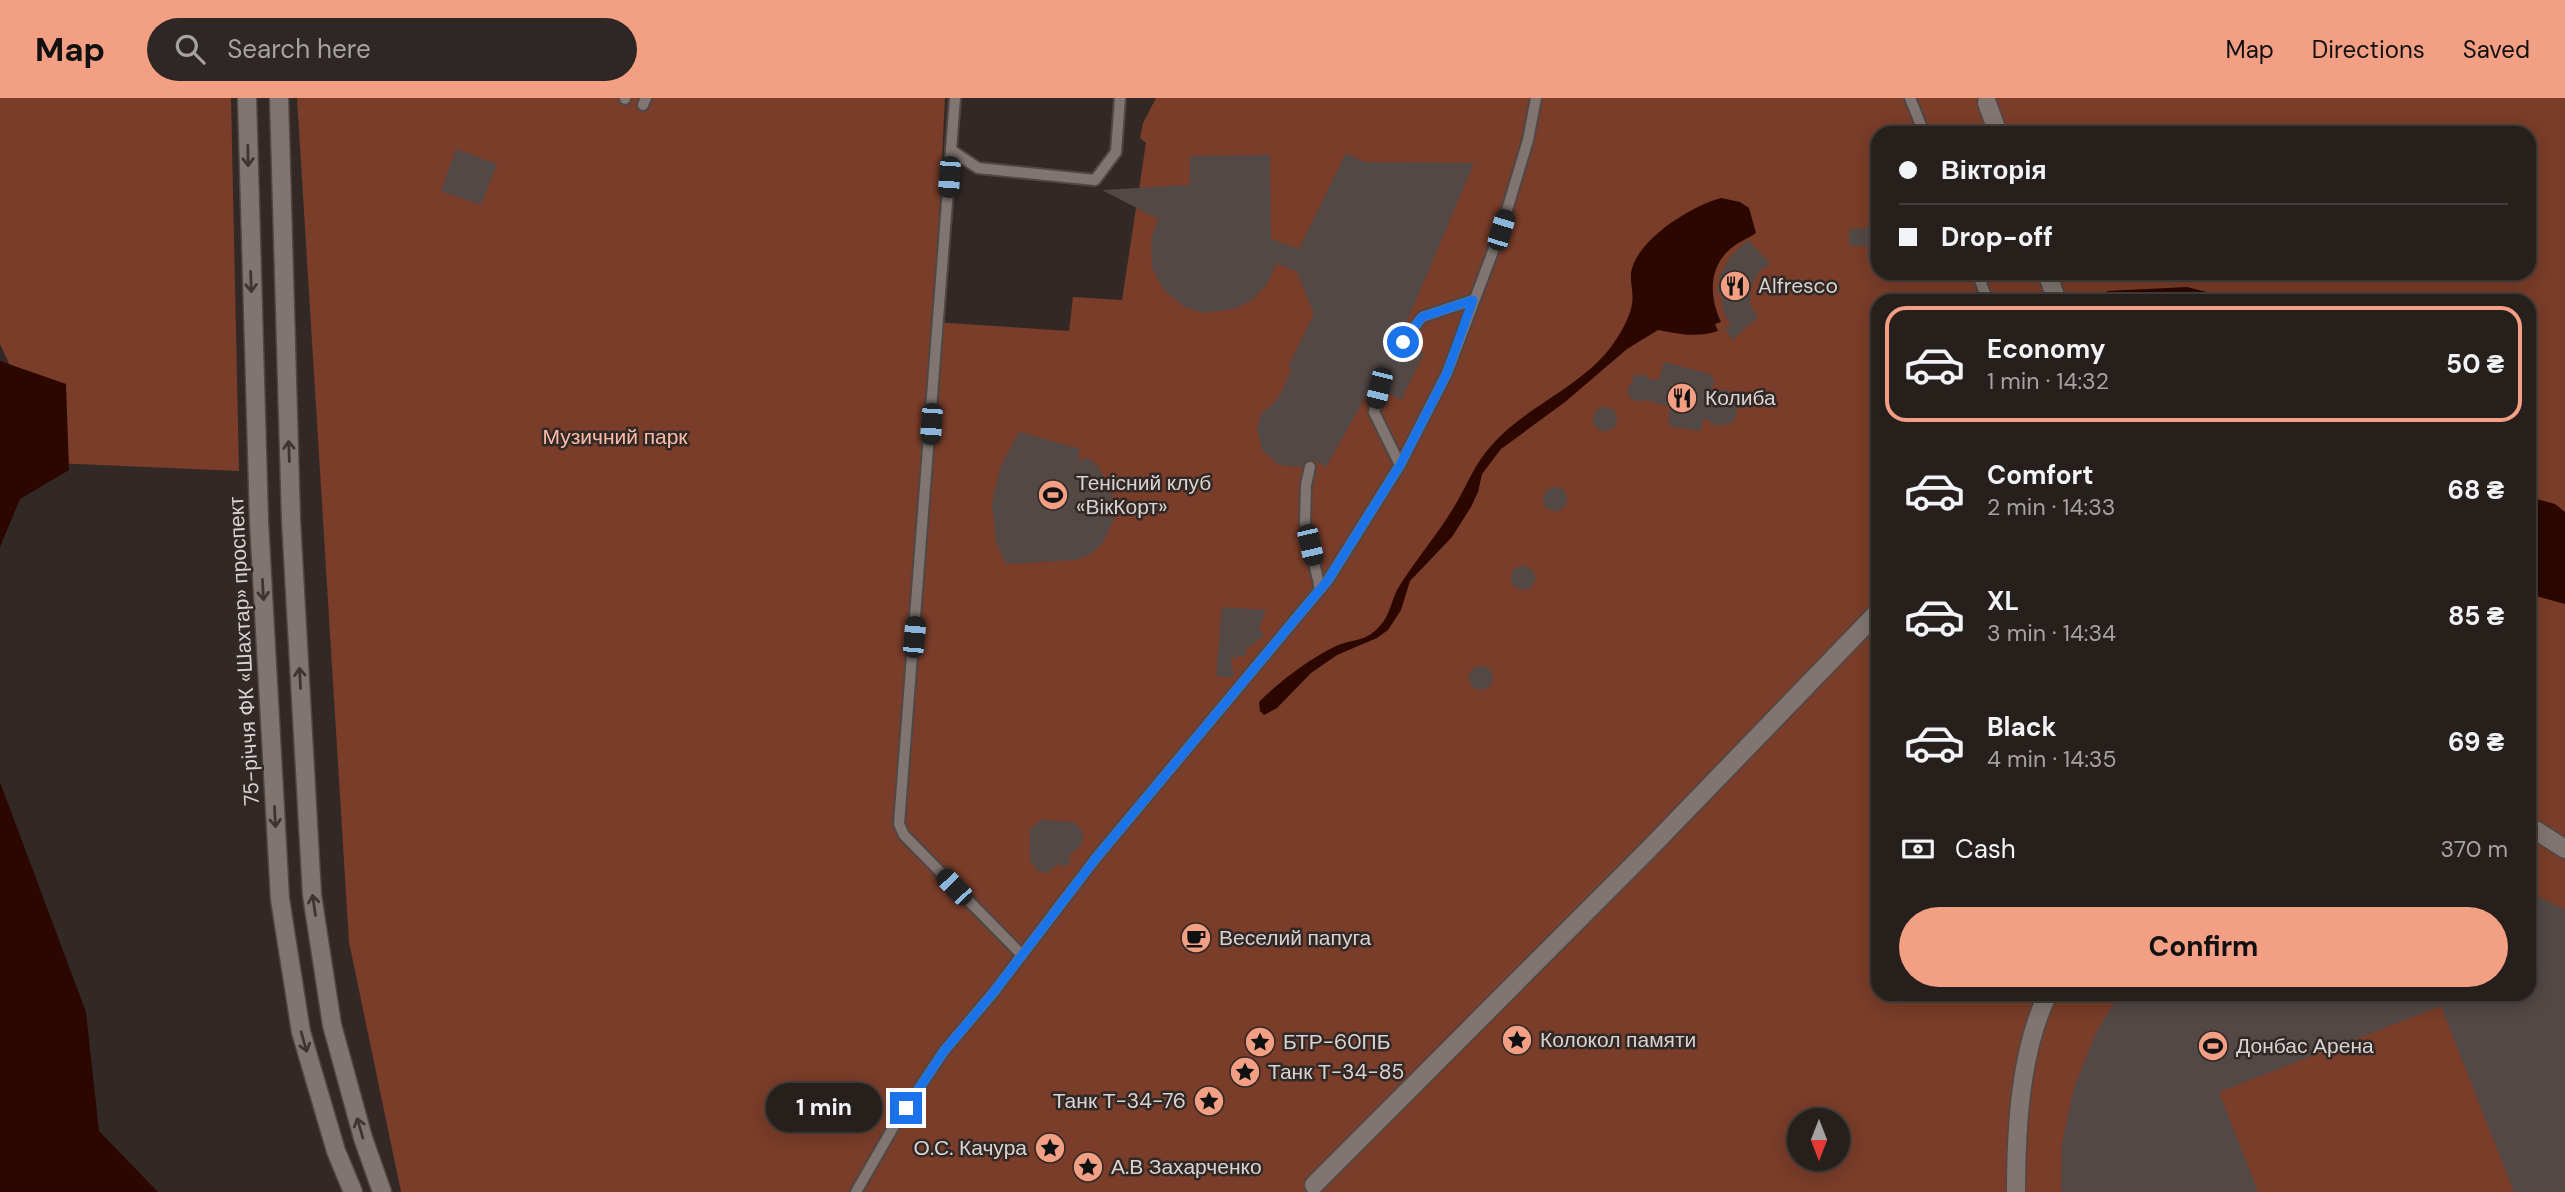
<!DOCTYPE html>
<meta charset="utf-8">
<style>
:root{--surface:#261f1c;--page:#2e2725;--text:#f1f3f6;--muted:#a4a2a3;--line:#423d3b;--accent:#f39f84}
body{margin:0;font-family:"DM Sans",sans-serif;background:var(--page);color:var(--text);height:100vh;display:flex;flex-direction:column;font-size:26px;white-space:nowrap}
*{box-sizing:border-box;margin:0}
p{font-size:23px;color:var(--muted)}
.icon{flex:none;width:38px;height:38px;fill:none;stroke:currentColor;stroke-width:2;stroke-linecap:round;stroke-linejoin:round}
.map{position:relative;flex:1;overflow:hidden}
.side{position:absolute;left:1871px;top:196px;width:665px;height:707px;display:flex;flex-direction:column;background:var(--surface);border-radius:21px;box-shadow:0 4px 18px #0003,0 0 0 2px var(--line)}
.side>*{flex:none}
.banner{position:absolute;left:1871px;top:28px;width:665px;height:154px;border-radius:21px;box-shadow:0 4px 18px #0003,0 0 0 2px var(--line);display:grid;align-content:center;height:154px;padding:0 28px;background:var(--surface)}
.needle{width:46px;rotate:180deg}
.buttons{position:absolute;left:1787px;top:1010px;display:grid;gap:14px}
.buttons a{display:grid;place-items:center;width:63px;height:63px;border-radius:50%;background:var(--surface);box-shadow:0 4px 18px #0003,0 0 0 2px var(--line);font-size:35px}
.end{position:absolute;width:32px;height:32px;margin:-16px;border:9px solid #1a73e8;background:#fff;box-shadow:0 0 0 4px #fff}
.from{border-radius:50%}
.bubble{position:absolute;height:49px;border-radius:24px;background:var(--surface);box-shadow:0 4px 18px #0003,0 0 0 2px var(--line);font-size:23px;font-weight:700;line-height:49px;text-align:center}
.car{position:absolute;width:21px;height:42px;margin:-21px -10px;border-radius:9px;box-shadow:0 0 5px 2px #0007;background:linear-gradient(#222 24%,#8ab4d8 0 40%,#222 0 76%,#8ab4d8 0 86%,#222 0)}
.banner b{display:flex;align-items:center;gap:24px;height:66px;font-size:26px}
.banner b+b{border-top:2px solid var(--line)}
.banner i{width:18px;height:18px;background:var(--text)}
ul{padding:12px 0 0;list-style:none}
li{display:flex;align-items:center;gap:21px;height:116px;margin:0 14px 10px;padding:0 14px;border:4px solid transparent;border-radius:21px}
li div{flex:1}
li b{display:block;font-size:26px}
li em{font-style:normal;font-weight:700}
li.selected{border-color:var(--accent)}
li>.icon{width:63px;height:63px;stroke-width:1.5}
.pay{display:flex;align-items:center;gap:18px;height:77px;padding:0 28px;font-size:26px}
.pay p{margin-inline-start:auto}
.primary-button{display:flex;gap:14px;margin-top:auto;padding:14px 28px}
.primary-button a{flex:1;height:80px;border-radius:42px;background:var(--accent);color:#111;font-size:28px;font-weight:700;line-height:80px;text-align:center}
header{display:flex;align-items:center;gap:42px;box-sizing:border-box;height:98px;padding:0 35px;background:var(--accent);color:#111}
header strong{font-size:33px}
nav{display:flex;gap:38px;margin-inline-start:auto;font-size:24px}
.search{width:490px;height:63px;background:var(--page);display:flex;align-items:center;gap:18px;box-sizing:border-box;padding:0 24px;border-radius:38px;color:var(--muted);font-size:26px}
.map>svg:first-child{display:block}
.green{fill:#793d29;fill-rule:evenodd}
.water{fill:#2b0700}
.building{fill:#524845}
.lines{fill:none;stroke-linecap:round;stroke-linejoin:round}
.lane-casing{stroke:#4f4745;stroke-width:14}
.street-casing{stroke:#4f4745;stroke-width:21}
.secondary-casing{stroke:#4f4745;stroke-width:21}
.lane{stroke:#807571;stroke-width:10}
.street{stroke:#807571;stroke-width:18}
.secondary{stroke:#807571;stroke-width:18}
.oneway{stroke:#3e3431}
.route{stroke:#1a73e8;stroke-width:9}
.labels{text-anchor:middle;stroke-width:5;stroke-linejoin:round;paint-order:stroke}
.poi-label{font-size:21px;fill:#d9d3d1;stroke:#322926;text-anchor:start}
.park-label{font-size:21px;fill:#fdbca7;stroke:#322926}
.street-label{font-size:21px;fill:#d9d3d1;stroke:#322926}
</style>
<header>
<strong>Map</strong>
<div class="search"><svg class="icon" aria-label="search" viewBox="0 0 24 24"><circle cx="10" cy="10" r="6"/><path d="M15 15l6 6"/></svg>Search here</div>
<nav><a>Map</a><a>Directions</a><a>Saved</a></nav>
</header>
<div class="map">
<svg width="2565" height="1094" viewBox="0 0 2565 1094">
<rect width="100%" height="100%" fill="#322926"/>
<g class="green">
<path d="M0,0H231L239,373L54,365L0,246Z"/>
<path d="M297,0H945L934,224L1069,233L1073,199L1122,202L1146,45L1140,40L1143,25L1156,0H2565V1094H401L349,844ZM1878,35H2529V175H1878ZM1878,203H2529V896H1878ZM1799,1022H1838V1060H1799Z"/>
</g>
<g class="water">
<path d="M1721,100L1740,104L1749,110L1756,135C1747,141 1736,145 1728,153C1708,172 1710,201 1721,224L1715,226L1718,233C1697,240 1679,236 1658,232L1627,251L1565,304L1501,351L1482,376L1478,394L1471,409L1452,439L1410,483L1401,512L1388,532L1377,540L1337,557L1311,575L1277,610L1264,617L1260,613L1259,604C1281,582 1308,562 1336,548C1347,543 1361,543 1371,536C1392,521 1389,504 1400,487C1417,460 1438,436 1454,409C1465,391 1473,370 1486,354C1520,310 1577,293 1611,249C1619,238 1630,220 1632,206C1634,196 1630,185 1631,175C1636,142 1691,108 1721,100Z"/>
<path d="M2187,189L2211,195L2217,203H2110L2107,193Z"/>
<path d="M0,263L66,286L69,372L20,401L0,449Z"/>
<path d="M2529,399L2555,406L2565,414V506L2529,496Z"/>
<path d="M0,684L86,914L99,1033L158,1094H0Z"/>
</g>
<g class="building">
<path d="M2074,27H2092L2093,32H2103V35H2075Z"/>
<path d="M456,51L497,66L481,107L441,93Z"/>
<path d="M1346,55L1364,64L1474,65L1399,242L1424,255L1401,302L1372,287L1326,369L1314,362L1302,369L1279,367L1262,352L1257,330L1261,316L1276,303L1283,291L1292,271L1288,269L1314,216L1297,174L1276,165L1268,185L1253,201L1234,211L1203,215L1185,209L1164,192L1152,170L1151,141L1158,121L1102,92L1190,87V58L1270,57L1271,141L1299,151Z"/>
<path d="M1868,123H1877L1878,163H1868L1867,148H1849V131L1868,130Z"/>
<path d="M1748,142L1770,165L1760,173L1754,181L1750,196V207L1758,219L1732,242L1725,230L1731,227L1724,215L1721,195H1717L1720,177L1731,158Z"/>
<path d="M1664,264L1710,276L1714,282L1712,292H1727L1736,302L1737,315L1735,321L1730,326L1716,328L1704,320L1700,333L1669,328V308L1645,302L1638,304L1631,301L1627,291L1633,283V277H1647V281L1659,282Z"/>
<circle cx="1605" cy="321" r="12"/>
<path d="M1019,334L1080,351L1078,364L1087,359L1097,367L1109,388L1114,404V421L1103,444L1092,455L1077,462L1006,466L996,443L992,406L1000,370Z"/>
<circle cx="1555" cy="401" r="12"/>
<circle cx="1523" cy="480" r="12"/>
<path d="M1222,509L1266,512L1259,531L1264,536L1260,541L1245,552L1247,557L1231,560L1234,580L1216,578Z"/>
<circle cx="1481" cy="580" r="12"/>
<path d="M1041,722L1074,724L1083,735L1082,746L1068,759L1071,764L1062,770L1059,765L1048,775L1039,774L1030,763V731Z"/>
<path d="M2529,794L2565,812V1094H2514L2441,908L2219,994L2258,1094H2061L2062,1045L2074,990L2096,935L2119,896H2529Z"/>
</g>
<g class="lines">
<g class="lane-casing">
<g id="lane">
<path d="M955,0L951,52L978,70L1095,82L1116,54L1120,0"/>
<path d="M1910,0L1924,35"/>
<path d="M625,1V0"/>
<path d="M643,7L646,0"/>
<path d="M951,52L899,726L904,737L1022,857"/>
<path d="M1977,175L1988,203"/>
<path d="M1403,244L1422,219L1473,202"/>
<path d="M1379,291L1374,314L1400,367"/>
<path d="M1310,369L1306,387L1305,425L1320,491"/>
<path d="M856,1094L894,1028L944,953L993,895L1096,760L1328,482L1400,367L1447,275L1501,132L1528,42L1536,0"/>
</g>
</g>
<g class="street-casing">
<g id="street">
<path d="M1987,5L1998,35"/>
<path d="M2047,175L2057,203"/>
<path d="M2529,728L2565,751"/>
<path d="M1314,1087L1651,749L1878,514"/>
<path d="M2016,1094C2016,1032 2020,952 2048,896"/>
</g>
</g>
<g class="secondary-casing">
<g id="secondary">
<path d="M247,0L259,424L280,801L301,934L336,1053L353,1094"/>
<path d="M279,0L291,422L312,797L332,927L363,1040L382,1094"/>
</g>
</g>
<use href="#lane" class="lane"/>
<use href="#street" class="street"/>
<use href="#secondary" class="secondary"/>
</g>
<defs><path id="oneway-shaft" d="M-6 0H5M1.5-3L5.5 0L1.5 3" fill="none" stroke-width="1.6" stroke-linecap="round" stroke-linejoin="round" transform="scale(1.75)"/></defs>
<g class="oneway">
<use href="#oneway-shaft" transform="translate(248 58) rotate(89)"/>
<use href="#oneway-shaft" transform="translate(251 184) rotate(88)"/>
<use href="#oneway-shaft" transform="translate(289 353) rotate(-92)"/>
<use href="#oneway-shaft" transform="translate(263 492) rotate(87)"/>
<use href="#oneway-shaft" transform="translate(300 580) rotate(-93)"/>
<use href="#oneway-shaft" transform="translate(275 719) rotate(87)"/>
<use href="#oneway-shaft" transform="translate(314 807) rotate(-98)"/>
<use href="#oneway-shaft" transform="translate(304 944) rotate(74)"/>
<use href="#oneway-shaft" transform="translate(360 1030) rotate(-106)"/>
</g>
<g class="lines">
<path class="route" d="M906,1010L944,953L993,895L1096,760L1328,482L1400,367L1447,275L1473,202L1422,219L1403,244"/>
</g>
<defs>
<g id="restaurant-disc" transform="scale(1.575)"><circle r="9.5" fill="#f39f84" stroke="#322926"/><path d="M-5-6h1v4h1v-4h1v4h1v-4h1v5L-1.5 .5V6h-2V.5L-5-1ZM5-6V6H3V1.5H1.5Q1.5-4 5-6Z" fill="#111"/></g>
<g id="stadium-disc" transform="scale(1.575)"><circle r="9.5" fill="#f39f84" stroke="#322926"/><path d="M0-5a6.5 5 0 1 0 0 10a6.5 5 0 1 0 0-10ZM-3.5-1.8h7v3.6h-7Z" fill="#111"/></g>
<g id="cafe-disc" transform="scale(1.575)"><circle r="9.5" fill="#f39f84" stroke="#322926"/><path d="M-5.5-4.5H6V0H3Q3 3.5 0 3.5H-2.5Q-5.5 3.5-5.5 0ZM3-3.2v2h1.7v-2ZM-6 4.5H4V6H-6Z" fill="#111"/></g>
<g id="sight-disc" transform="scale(1.575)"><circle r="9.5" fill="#f39f84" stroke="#322926"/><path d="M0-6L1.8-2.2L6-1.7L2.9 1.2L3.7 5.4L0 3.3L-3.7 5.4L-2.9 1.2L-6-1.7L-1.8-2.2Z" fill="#111"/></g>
</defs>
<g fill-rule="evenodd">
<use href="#restaurant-disc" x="1735" y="188"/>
<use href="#restaurant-disc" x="1682" y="300"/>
<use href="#stadium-disc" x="1053" y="397"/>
<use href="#cafe-disc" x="1196" y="840"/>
<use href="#sight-disc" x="1517" y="942"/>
<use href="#sight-disc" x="1260" y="944"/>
<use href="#stadium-disc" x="2213" y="948"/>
<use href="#sight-disc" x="1245" y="974"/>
<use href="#sight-disc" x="1209" y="1003"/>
<use href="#sight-disc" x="1050" y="1050"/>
<use href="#sight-disc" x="1088" y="1069"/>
</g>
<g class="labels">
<g class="poi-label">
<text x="1758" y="195">Alfresco</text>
<text x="1705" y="307">Колиба</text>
<text x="1076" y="392">Тенісний клуб<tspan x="1076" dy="24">«ВікКорт»</tspan></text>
<text x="1219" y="847">Веселий папуга</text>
<text x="1540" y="949">Колокол памяти</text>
<text x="1283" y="951">БТР-60ПБ</text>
<text x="2236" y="955">Донбас Арена</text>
<text x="1268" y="981">Танк Т-34-85</text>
<text x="1186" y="1010" text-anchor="end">Танк Т-34-76</text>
<text x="1027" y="1057" text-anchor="end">О.С. Качура</text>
<text x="1111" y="1076">А.В Захарченко</text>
</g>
<g class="park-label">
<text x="615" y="346">Музичний парк</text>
</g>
<g class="street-label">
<text transform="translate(244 553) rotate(-93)" y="7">75-річчя ФК «Шахтар» проспект</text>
</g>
</g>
</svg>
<div class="buttons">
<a><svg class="needle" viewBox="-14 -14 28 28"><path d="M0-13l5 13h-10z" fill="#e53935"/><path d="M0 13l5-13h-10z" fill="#a4a2a3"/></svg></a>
</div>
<i class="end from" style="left:1403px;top:244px"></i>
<i class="end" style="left:906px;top:1010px"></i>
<div class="bubble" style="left:766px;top:985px;width:116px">1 min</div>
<i class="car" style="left:949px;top:79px;rotate:184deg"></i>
<i class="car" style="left:1501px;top:132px;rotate:17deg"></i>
<i class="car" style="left:1379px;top:290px;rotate:194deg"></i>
<i class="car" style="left:931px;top:326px;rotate:184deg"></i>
<i class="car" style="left:1310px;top:447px;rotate:167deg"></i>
<i class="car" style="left:914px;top:539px;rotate:5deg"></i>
<i class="car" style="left:954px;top:789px;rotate:316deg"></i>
<div class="banner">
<b><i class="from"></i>Вікторія</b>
<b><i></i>Drop-off</b>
</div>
<section class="side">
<ul>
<li class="selected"><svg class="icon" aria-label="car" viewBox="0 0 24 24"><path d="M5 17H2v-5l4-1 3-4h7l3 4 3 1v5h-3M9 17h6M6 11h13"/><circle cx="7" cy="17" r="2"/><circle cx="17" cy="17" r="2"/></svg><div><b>Economy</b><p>1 min · 14:32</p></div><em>50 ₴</em></li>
<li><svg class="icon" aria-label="car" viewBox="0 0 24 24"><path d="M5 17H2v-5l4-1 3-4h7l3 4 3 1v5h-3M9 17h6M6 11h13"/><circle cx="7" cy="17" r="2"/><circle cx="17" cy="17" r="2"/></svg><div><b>Comfort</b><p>2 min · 14:33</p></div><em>68 ₴</em></li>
<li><svg class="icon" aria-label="car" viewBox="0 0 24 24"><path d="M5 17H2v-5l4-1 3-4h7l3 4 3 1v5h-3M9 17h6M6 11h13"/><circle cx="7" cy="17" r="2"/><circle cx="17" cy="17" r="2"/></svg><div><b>XL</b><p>3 min · 14:34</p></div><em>85 ₴</em></li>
<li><svg class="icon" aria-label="car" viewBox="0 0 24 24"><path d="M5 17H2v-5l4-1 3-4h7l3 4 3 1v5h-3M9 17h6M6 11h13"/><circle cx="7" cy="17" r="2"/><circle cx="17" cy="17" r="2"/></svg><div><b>Black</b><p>4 min · 14:35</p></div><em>69 ₴</em></li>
</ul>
<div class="pay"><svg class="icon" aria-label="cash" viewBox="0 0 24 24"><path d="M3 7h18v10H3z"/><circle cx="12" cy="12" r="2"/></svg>Cash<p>370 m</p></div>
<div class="primary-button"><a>Confirm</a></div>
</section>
</div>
